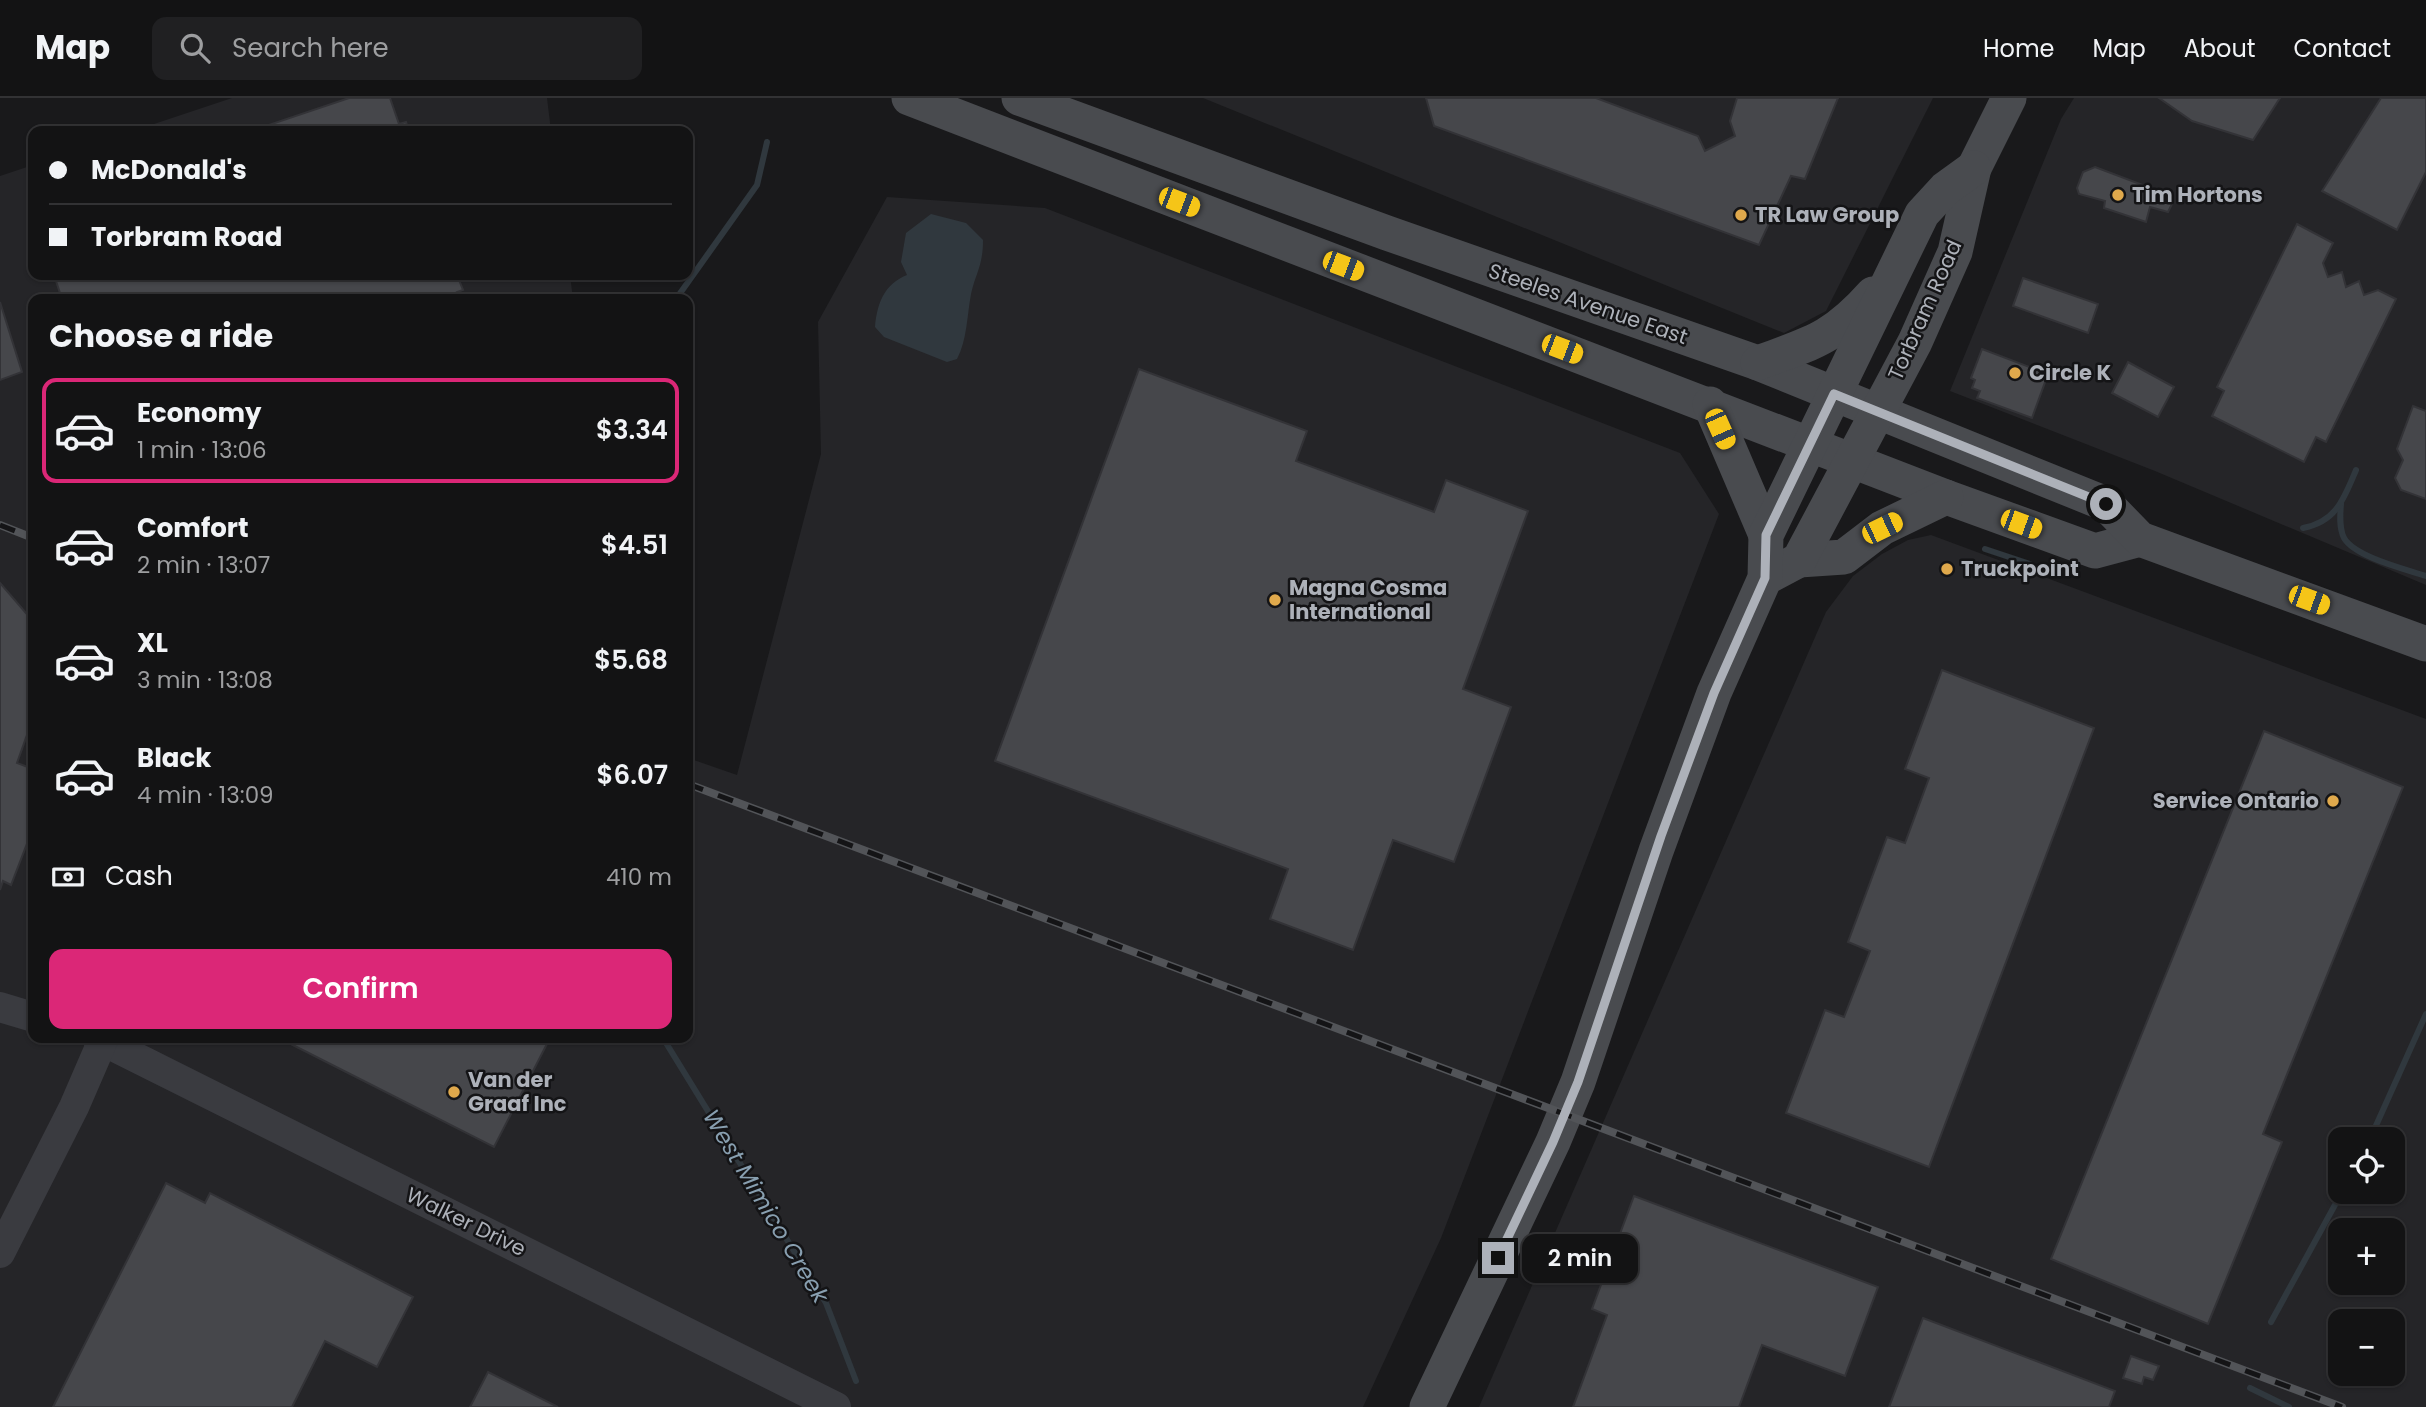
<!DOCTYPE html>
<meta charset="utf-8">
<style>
:root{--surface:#131314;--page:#202022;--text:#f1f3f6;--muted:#9d9ea0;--line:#323234;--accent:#db2777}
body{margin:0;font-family:Poppins,sans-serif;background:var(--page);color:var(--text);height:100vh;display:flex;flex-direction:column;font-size:26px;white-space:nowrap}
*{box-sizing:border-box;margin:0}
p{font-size:23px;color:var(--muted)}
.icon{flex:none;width:38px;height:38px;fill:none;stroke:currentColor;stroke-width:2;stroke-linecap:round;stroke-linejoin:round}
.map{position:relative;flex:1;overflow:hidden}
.drawer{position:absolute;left:28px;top:196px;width:665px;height:749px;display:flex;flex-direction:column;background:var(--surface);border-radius:14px;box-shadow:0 2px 5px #0004,0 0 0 2px var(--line)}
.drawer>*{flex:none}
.hud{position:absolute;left:28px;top:28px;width:665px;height:154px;border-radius:14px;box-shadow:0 2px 5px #0004,0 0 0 2px var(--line);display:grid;align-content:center;height:154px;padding:0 21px;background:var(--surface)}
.buttons{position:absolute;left:2328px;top:1029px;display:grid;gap:14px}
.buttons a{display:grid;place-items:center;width:77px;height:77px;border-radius:14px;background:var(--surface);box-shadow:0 2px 5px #0004,0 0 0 2px var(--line);font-size:35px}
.end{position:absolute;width:32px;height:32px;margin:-16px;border:9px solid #adb1b9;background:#111;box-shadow:0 0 0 4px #111}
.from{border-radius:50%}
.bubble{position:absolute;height:49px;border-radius:14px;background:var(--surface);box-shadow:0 2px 5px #0004,0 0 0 2px var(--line);font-size:23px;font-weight:600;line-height:49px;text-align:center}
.car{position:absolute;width:21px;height:42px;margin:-21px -10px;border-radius:9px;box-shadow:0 0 5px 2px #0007;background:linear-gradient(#f5c518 24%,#345 0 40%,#f5c518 0 76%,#345 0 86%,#f5c518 0)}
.hud b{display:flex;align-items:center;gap:24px;height:66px;font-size:26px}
.hud b+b{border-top:2px solid var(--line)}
.hud i{width:18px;height:18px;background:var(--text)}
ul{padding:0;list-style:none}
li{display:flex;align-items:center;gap:21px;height:105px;margin:0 14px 10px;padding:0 7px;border:4px solid transparent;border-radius:14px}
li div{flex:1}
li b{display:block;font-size:26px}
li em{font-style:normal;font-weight:600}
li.active{border-color:var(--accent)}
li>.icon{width:63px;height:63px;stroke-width:1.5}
h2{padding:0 21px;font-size:32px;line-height:84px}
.pay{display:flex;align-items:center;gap:18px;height:77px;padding:0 21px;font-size:26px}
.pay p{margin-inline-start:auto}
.cta{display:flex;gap:14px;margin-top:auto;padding:14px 21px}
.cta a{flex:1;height:80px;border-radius:14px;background:var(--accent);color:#fff;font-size:28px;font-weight:600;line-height:80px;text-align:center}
header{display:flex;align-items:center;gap:42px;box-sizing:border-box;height:98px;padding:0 35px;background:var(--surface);border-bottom:2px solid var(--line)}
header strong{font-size:33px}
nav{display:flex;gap:38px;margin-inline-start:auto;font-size:24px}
.search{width:490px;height:63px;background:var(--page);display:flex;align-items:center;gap:18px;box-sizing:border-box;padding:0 24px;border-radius:14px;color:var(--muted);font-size:26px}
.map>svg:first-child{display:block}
.built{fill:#252528;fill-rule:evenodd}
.water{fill:#30383e}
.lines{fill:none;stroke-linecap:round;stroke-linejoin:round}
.stream{stroke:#30383e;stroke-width:6}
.building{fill:#46474b;stroke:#333337;stroke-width:2}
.tertiary{stroke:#3a3b40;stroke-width:30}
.secondary{stroke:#494b4f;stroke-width:35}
.rail-casing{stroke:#525458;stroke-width:8}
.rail{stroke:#141416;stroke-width:5;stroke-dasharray:16;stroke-linecap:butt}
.route{stroke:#adb1b9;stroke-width:9}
.poi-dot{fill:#e0a94c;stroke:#141416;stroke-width:2.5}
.labels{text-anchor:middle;stroke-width:5;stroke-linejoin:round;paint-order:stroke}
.poi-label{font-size:21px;font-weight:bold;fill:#adb1b9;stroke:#141416;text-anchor:start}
.street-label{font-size:21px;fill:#adb1b9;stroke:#141416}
.water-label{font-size:23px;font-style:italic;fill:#889fb0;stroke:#141416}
</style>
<header>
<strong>Map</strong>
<div class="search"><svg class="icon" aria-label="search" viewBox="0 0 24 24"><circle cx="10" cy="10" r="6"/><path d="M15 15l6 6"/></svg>Search here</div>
<nav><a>Home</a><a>Map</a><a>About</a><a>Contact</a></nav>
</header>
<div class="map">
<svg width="2426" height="1309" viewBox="0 0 2426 1309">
<rect width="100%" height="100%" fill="#19191b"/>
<g class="built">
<path d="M232,0H547L551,33H133Z"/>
<path d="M1203,0H1933L1826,213L1784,235Z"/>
<path d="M2074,0H2426V487L2155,373L1950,293L2061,21Z"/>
<path d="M33,67V177H570L573,201H33V940H688V660L737,677L821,356L818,224L887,99L1045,110L1680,355L1719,416L1441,1140L1363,1309H0V78Z"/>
<path d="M1931,437L2426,621V1309H1479L1826,514L1853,478L1882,456L1908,442ZM2340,1041H2392V1094H2340ZM2340,1132H2392V1185H2340ZM2340,1223H2392V1276H2340Z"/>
</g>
<path class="water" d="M931,116L966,125L983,142C983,168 976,174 971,196C967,218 967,242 957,261L947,264L884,239L875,229C877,206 884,186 907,177L901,164L906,135Z"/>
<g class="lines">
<g class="stream">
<path d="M676,201L757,87L767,44"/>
<path d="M2341,406C2340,417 2339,430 2344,440C2355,459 2405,471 2426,478"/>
<path d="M2303,430C2336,424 2344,401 2356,372"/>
<path d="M1985,451L2030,466"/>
<path d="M663,940L826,1205L856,1283"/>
<path d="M2370,1041L2426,916"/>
<path d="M2271,1224L2342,1094"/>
<path d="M2250,1290L2289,1309"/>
</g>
</g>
<g class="building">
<path d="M349,0H390L399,26L406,24L409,33H251Z"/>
<path d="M1426,0H1596L1698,38L1705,53L1735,38L1730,23L1737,0H1838L1805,81L1791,78L1759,147L1434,28Z"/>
<path d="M2159,0H2280L2253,42L2192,23Z"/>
<path d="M2381,0H2426V74L2397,132L2322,93Z"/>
<path d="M2095,69L2156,92L2153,98L2172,106L2168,114L2150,109L2146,124L2104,110L2105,103L2079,96L2077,90L2083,74Z"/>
<path d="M2297,126L2333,145L2323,165L2328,179L2342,174L2346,189L2359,183L2364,197L2378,192L2396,201L2326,344L2316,339L2304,364L2212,318L2224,293L2217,289Z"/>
<path d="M54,177H457L463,192L457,194L460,201H62Z"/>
<path d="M2023,180L2098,206L2088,235L2013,208Z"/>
<path d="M0,204L22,274L0,282Z"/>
<path d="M1982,251L2048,276L2032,320L1977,300L1980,293L1972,290L1975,282L1971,280Z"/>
<path d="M2128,264L2174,289L2158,319L2112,295Z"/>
<path d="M1139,271L1307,333L1296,363L1434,414L1446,382L1528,413L1463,591L1511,609L1454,764L1393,742L1353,852L1270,821L1288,771L995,663Z"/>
<path d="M2413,308L2426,313V401L2401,392L2395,380L2403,362L2397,351Z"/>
<path d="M0,485L32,522L29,532L33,533V620L17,665L33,671V730L11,787L3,783L0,792Z"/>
<path d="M1942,572L2094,630L1929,1069L1786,1015L1825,912L1844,919L1870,853L1848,844L1887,739L1905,745L1929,680L1905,671Z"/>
<path d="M2264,633L2403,689L2263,1036L2282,1044L2208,1226L2051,1161Z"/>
<path d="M279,940H550L494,1049Z"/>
<path d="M166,1085L205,1105L210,1095L413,1199L377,1269L325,1243L292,1309H53Z"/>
<path d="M1634,1098L1878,1189L1845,1278L1762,1247L1739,1309H1573L1607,1217L1592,1211Z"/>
<path d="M1923,1220L2115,1293L2109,1309H1889Z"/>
<path d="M2131,1258L2159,1268L2153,1282L2144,1279L2142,1286L2123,1280Z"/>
<path d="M488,1274L558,1309H470Z"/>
</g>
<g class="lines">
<g class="tertiary">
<path d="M0,909L33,919"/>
<path d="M97,940L836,1309"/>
<path d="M0,1155L74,1009L103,942"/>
</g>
<g class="secondary">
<path d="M909,0L1946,399L2095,453L2140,441"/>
<path d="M1019,0L1387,135L1758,265L2106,406L2140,441L2426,546"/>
<path d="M1758,265C1812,245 1833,241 1873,196"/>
<path d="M1710,306L1766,437"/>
<path d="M1799,462L1844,459L1882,430L1946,399"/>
<path d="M1765,480L1799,462L1915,244L1955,154L1974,70L2009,0"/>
<path d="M1427,1309L1553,1044L1578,984L1656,753L1714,595L1765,480L1766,437L1922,116L1945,91L1974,70"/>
</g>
<g class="rail-casing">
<g id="rail">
<path d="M0,427L33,440"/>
<path d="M688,686L2342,1309"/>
</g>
</g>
<use href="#rail" class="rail"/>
</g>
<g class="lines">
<path class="route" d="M1498,1160L1553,1044L1578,984L1661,738L1714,595L1765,480L1766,437L1834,296L2106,406"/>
</g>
<g class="poi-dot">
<circle cx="2118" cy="97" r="7"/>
<circle cx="1741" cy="117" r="7"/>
<circle cx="2015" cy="275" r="7"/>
<circle cx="1947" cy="471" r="7"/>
<circle cx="1275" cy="502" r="7"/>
<circle cx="2333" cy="703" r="7"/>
<circle cx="454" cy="994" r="7"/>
</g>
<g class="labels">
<g class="poi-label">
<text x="2132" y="104">Tim Hortons</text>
<text x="1755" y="124">TR Law Group</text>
<text x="2029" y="282">Circle K</text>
<text x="1961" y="478">Truckpoint</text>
<text x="1289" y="497">Magna Cosma<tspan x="1289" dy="24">International</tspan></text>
<text x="2319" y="710" text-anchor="end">Service Ontario</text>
<text x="468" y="989">Van der<tspan x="468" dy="24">Graaf Inc</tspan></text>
</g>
<g class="street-label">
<text transform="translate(1588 206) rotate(19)" y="7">Steeles Avenue East</text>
<text transform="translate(1925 212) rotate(-66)" y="7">Torbram Road</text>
<text transform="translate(466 1124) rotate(26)" y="7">Walker Drive</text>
</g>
<g class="water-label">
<text transform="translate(766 1108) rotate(59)" y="8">West Mimico Creek</text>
</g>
</g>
</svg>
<div class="buttons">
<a><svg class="icon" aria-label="locate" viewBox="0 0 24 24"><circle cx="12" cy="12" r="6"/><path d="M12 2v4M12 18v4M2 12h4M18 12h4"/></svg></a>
<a>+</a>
<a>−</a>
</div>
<i class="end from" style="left:2106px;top:406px"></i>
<i class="end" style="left:1498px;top:1160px"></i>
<div class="bubble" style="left:1522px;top:1136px;width:116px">2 min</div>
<i class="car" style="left:1179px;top:104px;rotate:111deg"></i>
<i class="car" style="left:1343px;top:168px;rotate:111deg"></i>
<i class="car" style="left:1562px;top:251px;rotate:111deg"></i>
<i class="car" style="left:1720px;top:331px;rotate:156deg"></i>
<i class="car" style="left:2021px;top:426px;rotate:110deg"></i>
<i class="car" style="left:1882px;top:430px;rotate:64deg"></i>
<i class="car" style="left:2309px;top:502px;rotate:110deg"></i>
<div class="hud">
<b><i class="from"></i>McDonald's</b>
<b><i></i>Torbram Road</b>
</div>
<section class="drawer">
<h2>Choose a ride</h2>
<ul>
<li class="active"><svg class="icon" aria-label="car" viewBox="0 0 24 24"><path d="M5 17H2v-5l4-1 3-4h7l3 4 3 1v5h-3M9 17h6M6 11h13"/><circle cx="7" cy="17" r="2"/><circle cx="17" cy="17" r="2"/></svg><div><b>Economy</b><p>1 min · 13:06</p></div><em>$3.34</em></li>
<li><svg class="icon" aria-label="car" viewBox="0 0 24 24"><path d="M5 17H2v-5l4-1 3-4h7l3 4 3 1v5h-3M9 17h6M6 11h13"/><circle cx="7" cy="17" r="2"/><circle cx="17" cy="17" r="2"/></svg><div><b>Comfort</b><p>2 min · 13:07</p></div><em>$4.51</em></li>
<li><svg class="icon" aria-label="car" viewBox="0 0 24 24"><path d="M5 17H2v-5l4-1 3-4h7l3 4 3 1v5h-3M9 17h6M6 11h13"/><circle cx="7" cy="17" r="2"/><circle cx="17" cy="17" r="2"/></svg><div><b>XL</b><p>3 min · 13:08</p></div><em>$5.68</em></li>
<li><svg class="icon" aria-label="car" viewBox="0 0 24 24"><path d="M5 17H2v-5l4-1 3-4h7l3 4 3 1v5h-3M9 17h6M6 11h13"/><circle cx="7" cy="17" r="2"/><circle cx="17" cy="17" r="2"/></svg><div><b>Black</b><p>4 min · 13:09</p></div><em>$6.07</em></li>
</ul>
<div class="pay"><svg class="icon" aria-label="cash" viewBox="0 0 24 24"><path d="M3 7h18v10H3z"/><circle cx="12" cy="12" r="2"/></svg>Cash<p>410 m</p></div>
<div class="cta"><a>Confirm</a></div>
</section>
</div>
